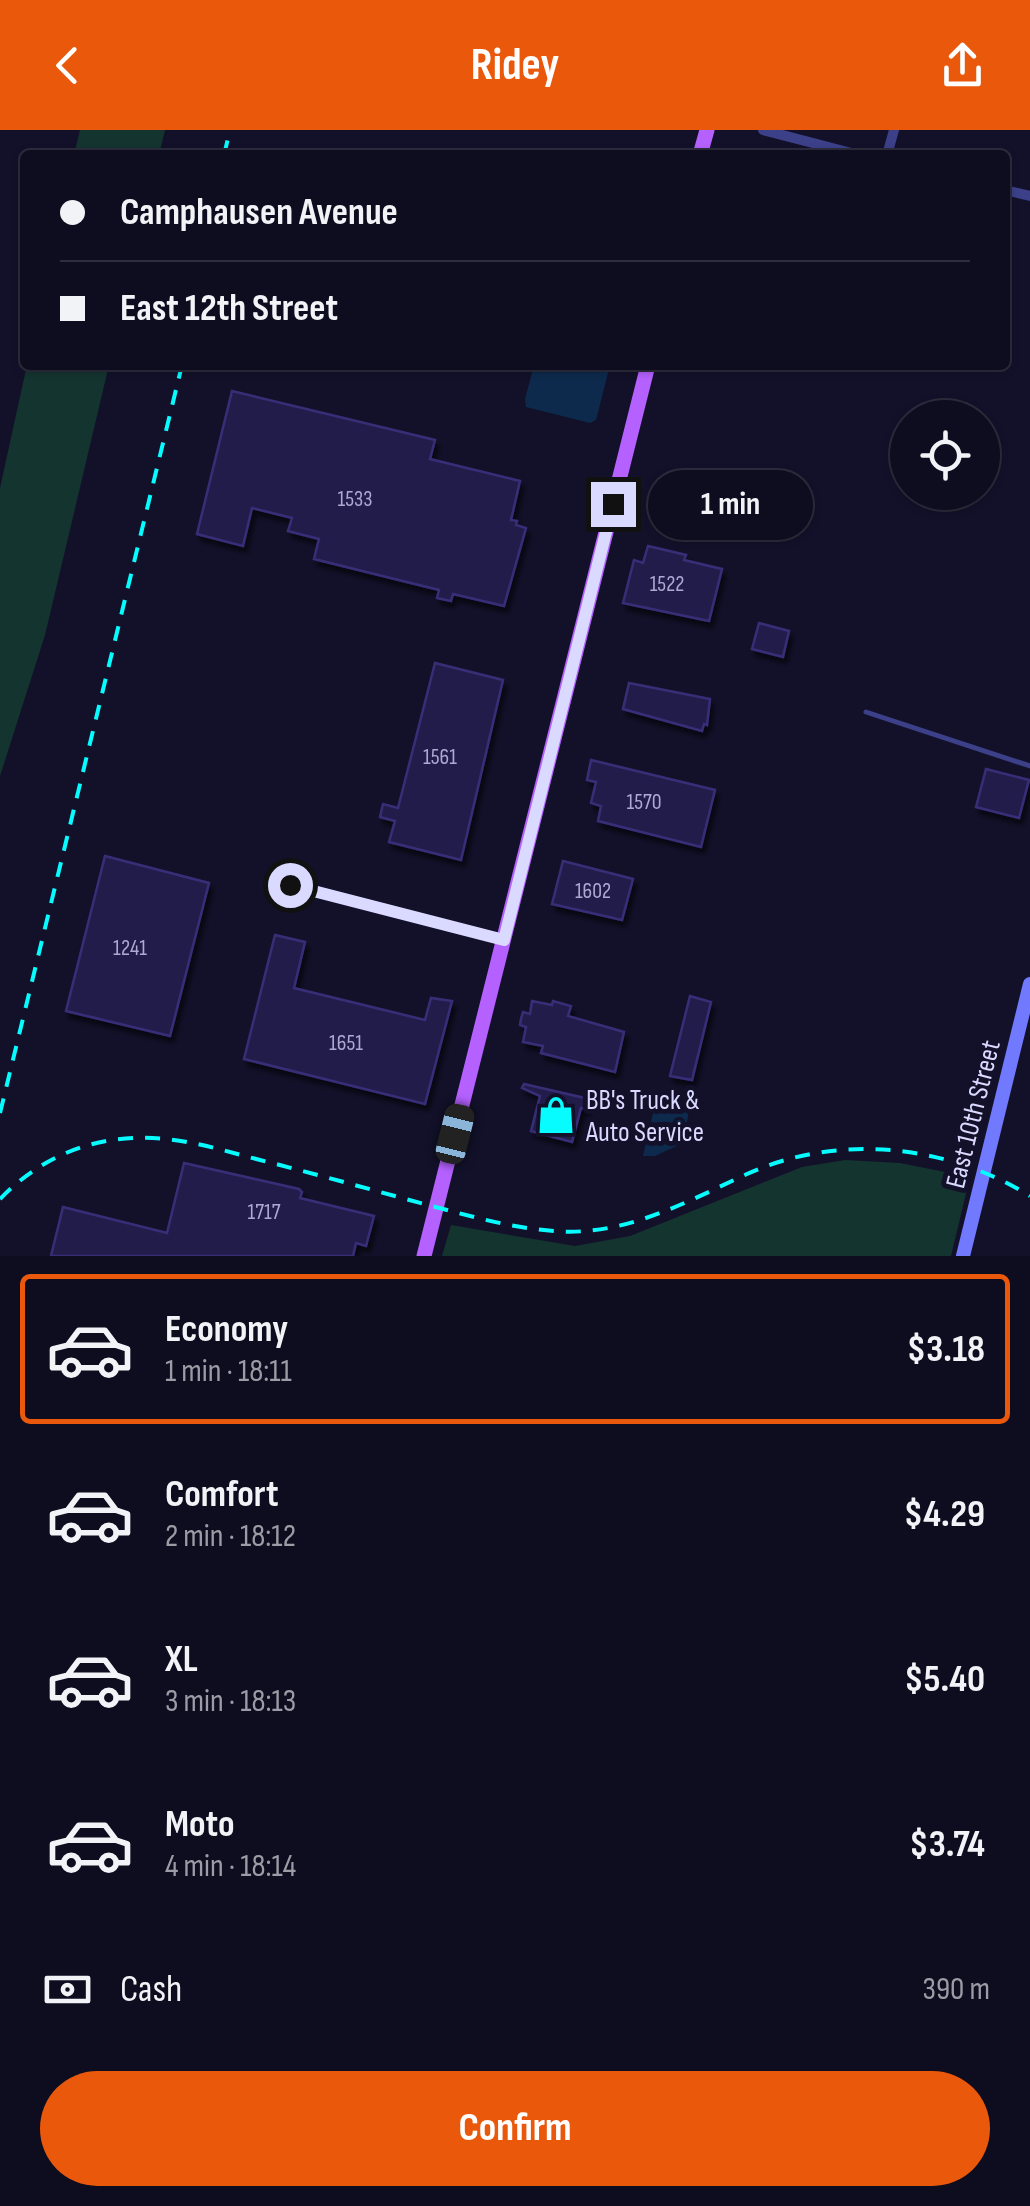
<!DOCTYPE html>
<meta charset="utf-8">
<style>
:root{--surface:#0e0d20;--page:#171629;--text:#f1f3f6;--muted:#9b9ca5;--line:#2e2d3e;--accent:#ea580c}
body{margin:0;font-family:"Sofia Sans Condensed",sans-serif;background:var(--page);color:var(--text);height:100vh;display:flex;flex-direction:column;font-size:38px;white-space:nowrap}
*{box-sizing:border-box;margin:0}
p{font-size:32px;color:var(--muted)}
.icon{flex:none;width:55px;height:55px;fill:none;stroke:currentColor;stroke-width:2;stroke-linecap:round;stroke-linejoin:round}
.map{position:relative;height:1126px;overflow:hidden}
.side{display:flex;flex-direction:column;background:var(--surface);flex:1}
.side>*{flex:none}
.banner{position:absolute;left:20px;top:20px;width:990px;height:220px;border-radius:10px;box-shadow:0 2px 8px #0004,0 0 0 2px var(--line);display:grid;align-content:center;height:220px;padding:0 40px;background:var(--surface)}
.fabs{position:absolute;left:890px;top:270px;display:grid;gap:20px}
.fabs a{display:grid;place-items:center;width:110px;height:110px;border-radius:50%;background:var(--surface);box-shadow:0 2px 8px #0004,0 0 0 2px var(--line);font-size:50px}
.end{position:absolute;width:45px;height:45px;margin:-22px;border:12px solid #dad9ff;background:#111;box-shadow:0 0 0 5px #111}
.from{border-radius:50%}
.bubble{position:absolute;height:70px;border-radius:35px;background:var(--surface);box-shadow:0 2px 8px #0004,0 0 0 2px var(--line);font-size:32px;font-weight:700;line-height:70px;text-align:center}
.car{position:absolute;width:30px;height:60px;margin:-30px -15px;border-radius:12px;box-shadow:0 0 8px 2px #0007;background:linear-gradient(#222 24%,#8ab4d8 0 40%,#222 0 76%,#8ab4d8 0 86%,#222 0)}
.banner b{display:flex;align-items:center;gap:35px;height:95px;font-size:38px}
.banner b+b{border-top:2px solid var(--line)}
.banner i{width:25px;height:25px;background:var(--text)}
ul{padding:18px 0 0;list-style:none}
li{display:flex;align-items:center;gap:30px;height:150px;margin:0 20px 15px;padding:0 20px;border:5px solid transparent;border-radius:10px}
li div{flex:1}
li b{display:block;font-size:38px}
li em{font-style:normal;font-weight:700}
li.current{border-color:var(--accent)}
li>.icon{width:90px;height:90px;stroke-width:1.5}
.pay{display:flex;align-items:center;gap:25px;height:110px;padding:0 40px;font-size:38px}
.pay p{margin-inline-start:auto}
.cta{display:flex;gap:20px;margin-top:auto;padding:20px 40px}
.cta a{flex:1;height:115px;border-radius:60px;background:var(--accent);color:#fff;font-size:40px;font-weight:700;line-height:115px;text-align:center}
header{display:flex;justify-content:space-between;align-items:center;height:130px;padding:0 40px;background:var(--accent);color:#fff;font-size:45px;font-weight:700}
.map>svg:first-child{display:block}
.green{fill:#143430}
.water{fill:#0d2a4c}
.building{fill:#221d4b;stroke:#372f77;stroke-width:2.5;filter:url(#shadow)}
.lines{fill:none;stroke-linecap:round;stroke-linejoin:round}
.lane{stroke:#3c4089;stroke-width:5}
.street{stroke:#3c4089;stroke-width:10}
.secondary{stroke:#717aff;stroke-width:14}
.primary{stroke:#b561ff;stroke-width:15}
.rail{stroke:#06fcfe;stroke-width:4;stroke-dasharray:15 12;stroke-linecap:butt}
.route{stroke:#dad9ff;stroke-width:12}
.labels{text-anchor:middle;stroke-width:10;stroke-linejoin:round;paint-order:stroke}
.number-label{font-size:22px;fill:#acaad2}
.poi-label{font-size:28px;fill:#dad9ff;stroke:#13112a;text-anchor:start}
.street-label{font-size:28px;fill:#dad9ff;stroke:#13112a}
</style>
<header><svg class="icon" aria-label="back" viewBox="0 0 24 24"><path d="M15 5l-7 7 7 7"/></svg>Ridey<svg class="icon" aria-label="share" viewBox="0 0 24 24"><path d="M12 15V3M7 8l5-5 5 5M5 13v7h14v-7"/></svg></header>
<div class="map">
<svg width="1030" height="1126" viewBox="0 0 1030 1126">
<defs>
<filter id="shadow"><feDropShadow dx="3.5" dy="6" stdDeviation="2.5" flood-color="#0009"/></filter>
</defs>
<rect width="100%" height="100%" fill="#13112a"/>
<g class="green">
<path d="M80,0H165L159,25H74Z"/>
<path d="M27,235H109L45,505L0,646V358Z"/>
<path d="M845,1030L900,1033L970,1047L951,1126H442L451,1095L575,1116L630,1106L802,1037Z"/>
</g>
<g class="water">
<path d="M534,235H610L596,290L590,293L526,277L525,269Z"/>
<path d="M655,975L689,981L683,1013L655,1026H643Z"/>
</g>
<g class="building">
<path d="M232,261L435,310L430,329L520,351L511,390L517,391L516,395L526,398L504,476L453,464L451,471L437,468L439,460L314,429L319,409L288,401L292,388L252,378L243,416L197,404Z"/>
<path d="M648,416L686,425L684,430L722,439L709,491L623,473L634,430L643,433Z"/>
<path d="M759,493L789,501L783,527L752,519Z"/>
<path d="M435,533L503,550L461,730L389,712L395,691L380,687L383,674L398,678Z"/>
<path d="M629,553L710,569L707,595L704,594L702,601L623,579Z"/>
<path d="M591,630L715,660L701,717L598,691L601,676L591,673L596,652L587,650Z"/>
<path d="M986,639L1029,650L1019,688L976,677Z"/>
<path d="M105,726L209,753L170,906L66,881Z"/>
<path d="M563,731L633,749L622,790L552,774Z"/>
<path d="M275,805L305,812L294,858L425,890L431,868L452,871L425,974L244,929Z"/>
<path d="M690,866L711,872L692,950L670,946Z"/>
<path d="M532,871L552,875L553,871L571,876L568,886L624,902L615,942L541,923L543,916L523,912L526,897L520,895L521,889L523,882L530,884Z"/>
<path d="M524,954L589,969L586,979L581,978L572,1012L531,1001L540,966L522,958Z"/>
<path d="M184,1033L299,1059L302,1062L300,1068L374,1086L366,1116L356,1113L353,1126H51L63,1077L167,1103Z"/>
</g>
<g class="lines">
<path class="lane" d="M866,582L1030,636"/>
<g class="street">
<path d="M763,0L859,25"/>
<path d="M887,25L894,0"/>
<path d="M1005,60L1030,66"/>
<path d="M278,751L504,810"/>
</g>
<path class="secondary" d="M963,1126L1030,854"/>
<g class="primary">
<path d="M700,25L707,0"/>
<path d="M424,1126L648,235"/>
</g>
<g class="rail">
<path d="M224,25L230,0"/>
<path d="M0,983L182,235"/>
<path d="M0,1069C36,1032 81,1010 134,1008C178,1006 218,1019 260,1030C316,1044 372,1060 428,1075C470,1086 511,1098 554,1101C624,1107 686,1072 747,1044C838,1003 946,1014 1030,1066"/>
</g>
</g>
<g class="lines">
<path class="route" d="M290,755L504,810L613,374"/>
</g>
<defs>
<g id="shop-bare" transform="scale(3)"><path d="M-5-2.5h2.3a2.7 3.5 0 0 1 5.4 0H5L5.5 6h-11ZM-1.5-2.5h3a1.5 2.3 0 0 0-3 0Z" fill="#06fcfe" stroke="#13112a" stroke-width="2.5" paint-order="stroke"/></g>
</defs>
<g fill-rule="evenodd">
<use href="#shop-bare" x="556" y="985"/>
</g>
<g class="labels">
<g class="number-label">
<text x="355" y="376">1533</text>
<text x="667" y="461">1522</text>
<text x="440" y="634">1561</text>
<text x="644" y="679">1570</text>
<text x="593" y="768">1602</text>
<text x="130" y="825">1241</text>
<text x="346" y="920">1651</text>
<text x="264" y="1089">1717</text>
</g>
<g class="poi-label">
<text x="586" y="979">BB's Truck &amp;<tspan x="586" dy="32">Auto Service</tspan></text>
</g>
<g class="street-label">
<text transform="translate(972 984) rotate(-76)" y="10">East 10th Street</text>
</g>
</g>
</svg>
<div class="fabs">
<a><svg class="icon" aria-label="locate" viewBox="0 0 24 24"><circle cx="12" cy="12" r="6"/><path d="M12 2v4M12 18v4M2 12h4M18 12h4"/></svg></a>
</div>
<i class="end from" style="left:290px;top:755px"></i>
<i class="end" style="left:613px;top:374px"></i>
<div class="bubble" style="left:648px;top:340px;width:165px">1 min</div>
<i class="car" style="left:455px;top:1004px;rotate:14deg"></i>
<div class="banner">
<b><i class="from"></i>Camphausen Avenue</b>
<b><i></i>East 12th Street</b>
</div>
</div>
<section class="side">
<ul>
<li class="current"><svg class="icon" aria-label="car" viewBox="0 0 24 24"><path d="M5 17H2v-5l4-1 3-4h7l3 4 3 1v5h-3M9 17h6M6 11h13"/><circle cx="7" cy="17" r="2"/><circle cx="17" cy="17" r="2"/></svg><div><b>Economy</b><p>1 min · 18:11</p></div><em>$3.18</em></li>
<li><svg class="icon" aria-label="car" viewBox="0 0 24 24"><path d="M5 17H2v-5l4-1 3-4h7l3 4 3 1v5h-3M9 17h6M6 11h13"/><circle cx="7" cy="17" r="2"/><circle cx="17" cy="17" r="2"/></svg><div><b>Comfort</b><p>2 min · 18:12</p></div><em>$4.29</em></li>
<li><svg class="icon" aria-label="car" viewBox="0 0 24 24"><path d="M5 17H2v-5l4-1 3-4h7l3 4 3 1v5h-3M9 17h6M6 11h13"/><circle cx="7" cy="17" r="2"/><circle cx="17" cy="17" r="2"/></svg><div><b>XL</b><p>3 min · 18:13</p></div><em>$5.40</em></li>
<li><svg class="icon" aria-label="car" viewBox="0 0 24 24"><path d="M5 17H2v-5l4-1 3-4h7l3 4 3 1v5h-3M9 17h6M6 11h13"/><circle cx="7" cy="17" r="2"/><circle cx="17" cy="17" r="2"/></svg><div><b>Moto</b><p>4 min · 18:14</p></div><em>$3.74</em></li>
</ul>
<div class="pay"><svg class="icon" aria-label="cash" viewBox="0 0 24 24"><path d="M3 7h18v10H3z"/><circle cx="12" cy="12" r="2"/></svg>Cash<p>390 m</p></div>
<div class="cta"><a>Confirm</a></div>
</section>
